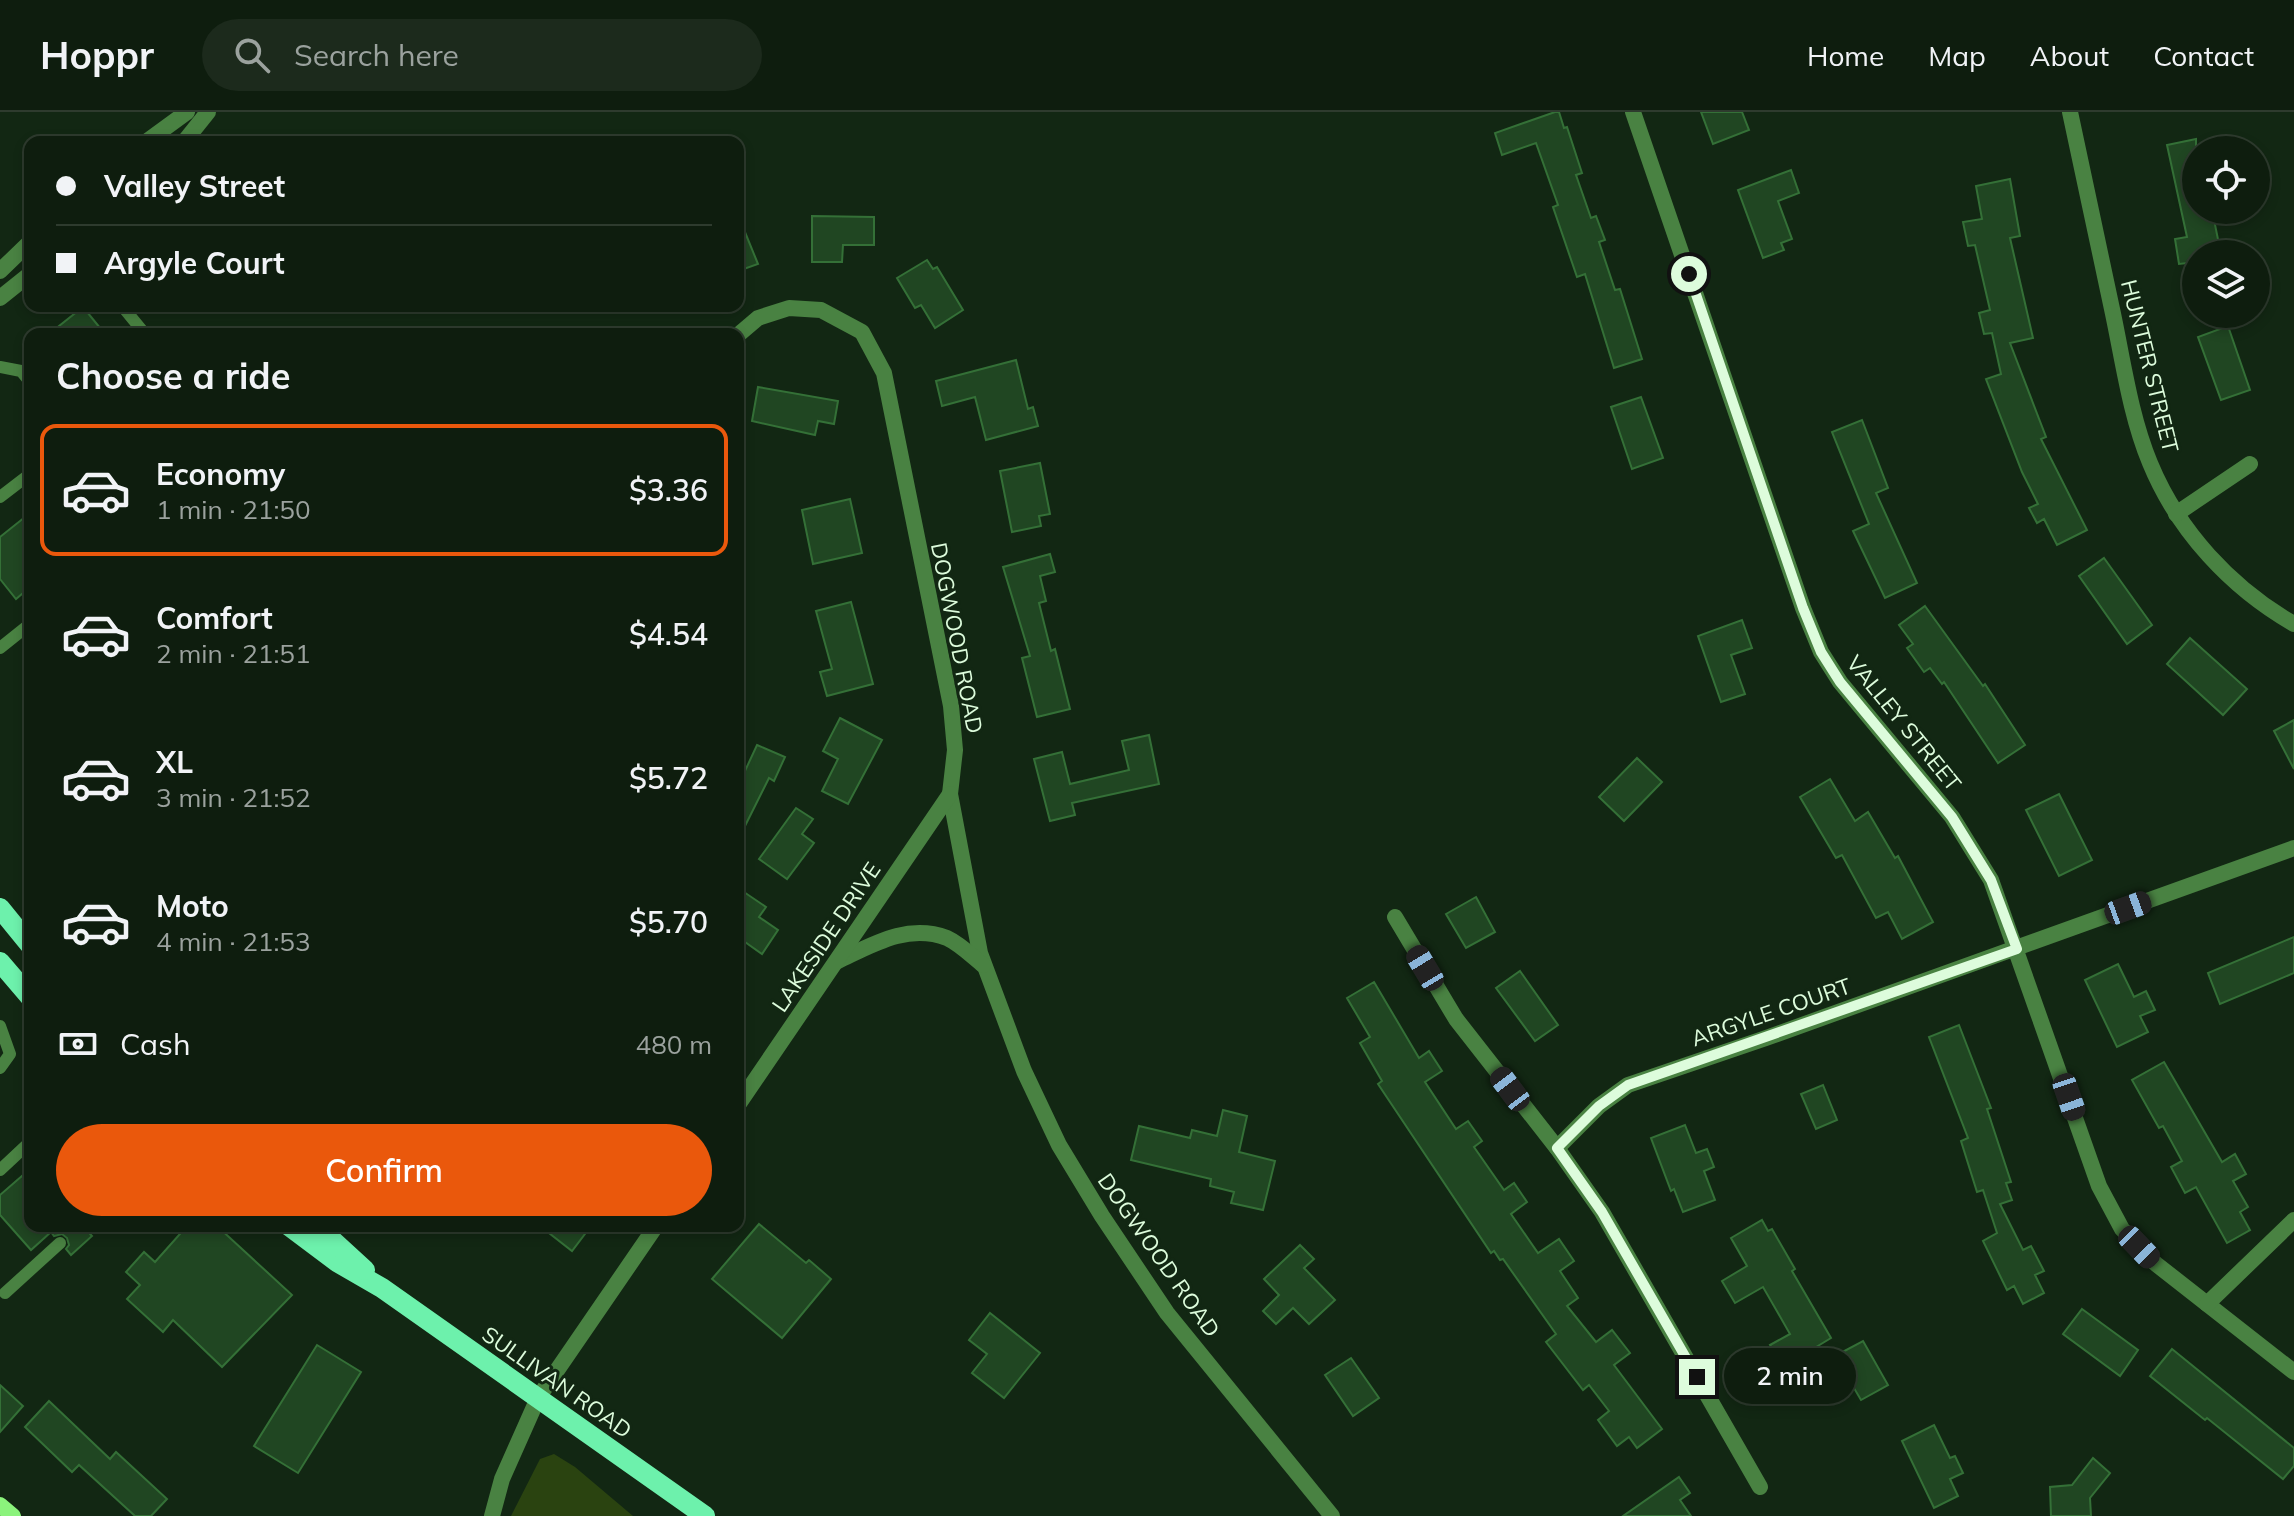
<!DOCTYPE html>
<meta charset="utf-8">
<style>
:root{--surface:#0e1d0e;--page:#1c2a1c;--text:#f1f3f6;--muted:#9ba29e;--line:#2e3b2e;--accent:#ea580c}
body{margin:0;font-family:Mulish,sans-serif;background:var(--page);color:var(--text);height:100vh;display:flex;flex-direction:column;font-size:30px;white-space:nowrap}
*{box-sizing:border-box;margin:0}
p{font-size:26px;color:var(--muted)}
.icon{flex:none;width:44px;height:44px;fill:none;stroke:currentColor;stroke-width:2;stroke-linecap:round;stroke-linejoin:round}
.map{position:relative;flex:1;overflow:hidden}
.details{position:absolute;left:24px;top:216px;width:720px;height:904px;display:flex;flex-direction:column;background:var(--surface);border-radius:16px;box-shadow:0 4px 12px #0003,0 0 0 2px var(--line)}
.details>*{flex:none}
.banner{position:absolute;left:24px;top:24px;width:720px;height:176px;border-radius:16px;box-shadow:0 4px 12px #0003,0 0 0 2px var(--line);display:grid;align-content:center;height:176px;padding:0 32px;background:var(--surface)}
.tools{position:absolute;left:2182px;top:24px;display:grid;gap:16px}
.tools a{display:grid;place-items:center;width:88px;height:88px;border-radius:50%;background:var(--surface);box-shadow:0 4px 12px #0003,0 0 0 2px var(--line);font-size:40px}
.end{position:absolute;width:36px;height:36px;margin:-18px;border:10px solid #ddfcdc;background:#111;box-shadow:0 0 0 4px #111}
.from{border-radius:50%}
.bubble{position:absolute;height:56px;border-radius:28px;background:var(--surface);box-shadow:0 4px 12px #0003,0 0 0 2px var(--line);font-size:26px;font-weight:600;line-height:56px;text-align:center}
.car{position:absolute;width:24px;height:48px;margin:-24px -12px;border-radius:10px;box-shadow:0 0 6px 2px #0007;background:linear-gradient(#222 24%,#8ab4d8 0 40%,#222 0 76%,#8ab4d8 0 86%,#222 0)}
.banner b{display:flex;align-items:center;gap:28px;height:76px;font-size:30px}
.banner b+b{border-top:2px solid var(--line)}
.banner i{width:20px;height:20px;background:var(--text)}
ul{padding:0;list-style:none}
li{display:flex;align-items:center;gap:24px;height:132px;margin:0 16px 12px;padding:0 16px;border:4px solid transparent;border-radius:16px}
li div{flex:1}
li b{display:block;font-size:30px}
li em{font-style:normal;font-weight:600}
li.selected{border-color:var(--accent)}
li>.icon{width:72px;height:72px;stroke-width:1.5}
h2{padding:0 32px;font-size:36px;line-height:96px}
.pay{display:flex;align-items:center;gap:20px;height:88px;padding:0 32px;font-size:30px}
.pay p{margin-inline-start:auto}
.action{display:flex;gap:16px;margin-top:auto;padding:16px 32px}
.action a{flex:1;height:92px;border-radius:48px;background:var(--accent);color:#fff;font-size:32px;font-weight:600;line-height:92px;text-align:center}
header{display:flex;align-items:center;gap:48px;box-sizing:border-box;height:112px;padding:0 40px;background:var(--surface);border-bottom:2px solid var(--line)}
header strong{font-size:38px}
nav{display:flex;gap:44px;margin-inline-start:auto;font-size:28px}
.search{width:560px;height:72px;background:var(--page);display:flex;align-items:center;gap:20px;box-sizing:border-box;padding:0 28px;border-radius:44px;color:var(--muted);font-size:30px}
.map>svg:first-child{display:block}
.water{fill:#2a4310}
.building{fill:#204622;stroke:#347037;stroke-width:2}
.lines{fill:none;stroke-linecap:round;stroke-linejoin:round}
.service{stroke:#498242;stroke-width:12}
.minor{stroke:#498242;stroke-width:16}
.secondary{stroke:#8bf37c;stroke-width:16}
.primary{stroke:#6df1ac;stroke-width:20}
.route{stroke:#ddfcdc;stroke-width:10}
.labels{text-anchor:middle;stroke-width:6;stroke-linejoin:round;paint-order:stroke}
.street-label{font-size:22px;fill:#ddfcdc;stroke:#122713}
</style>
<header>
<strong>Hoppr</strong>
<div class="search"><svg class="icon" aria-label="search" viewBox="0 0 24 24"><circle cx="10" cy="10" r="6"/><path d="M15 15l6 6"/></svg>Search here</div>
<nav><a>Home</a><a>Map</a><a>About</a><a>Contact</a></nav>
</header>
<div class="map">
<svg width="2294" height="1404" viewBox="0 0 2294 1404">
<rect width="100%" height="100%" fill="#122713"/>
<path class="water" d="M554,1342L575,1355L633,1404H511L540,1347Z"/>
<g class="building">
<path d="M1555,0H1559L1564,16L1567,15L1582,61L1576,63L1591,106L1596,104L1605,128L1599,130L1615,178L1620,177L1642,247L1614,256L1585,162L1577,165L1553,95L1558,93L1536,31L1502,43L1495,21Z"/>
<path d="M1701,0H1742L1749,18L1713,32Z"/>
<path d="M2196,27V98H2212L2221,142H2196V150L2179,152L2175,127L2187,125L2167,33Z"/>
<path d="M1791,58L1799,81L1778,89L1792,127L1781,131L1784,138L1763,146L1738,78Z"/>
<path d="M2010,67L2020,124L2010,126L2033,226L2010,231L2046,325L2041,327L2087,418L2057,433L2044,407L2037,411L2029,396L2038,392L2022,360L1986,267L2001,262L1992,221L1984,222L1979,201L1990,198L1975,133L1968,134L1963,110L1982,107L1976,74Z"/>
<path d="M738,103L758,152L738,159Z"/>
<path d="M812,104L874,105V133H843L842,150H812Z"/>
<path d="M927,148L933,157L937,155L963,198L935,216L921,193L915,196L897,166Z"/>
<path d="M83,195L105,222H49Z"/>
<path d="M2228,214L2250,278L2221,288L2198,225Z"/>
<path d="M1016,248L1028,297L1033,295L1038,314L986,328L975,285L942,294L936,269Z"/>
<path d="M758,275L838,289L834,312L818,309L815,323L752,309Z"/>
<path d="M1641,285L1663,346L1632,357L1611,295Z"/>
<path d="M1862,308L1888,376L1876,381L1917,471L1885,486L1853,419L1869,412L1832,320Z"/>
<path d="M1040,351L1050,402L1039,404L1041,414L1012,420L1000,359Z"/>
<path d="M850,387L862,441L813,452L802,398Z"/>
<path d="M30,401V475L16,487L0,467V425Z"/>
<path d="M1050,442L1055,460L1040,464L1046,489L1039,491L1051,539L1055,537L1070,597L1037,605L1022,546L1030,544L1003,455Z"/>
<path d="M2104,446L2152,513L2127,532L2079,464Z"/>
<path d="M851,490L873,572L827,584L820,560L832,557L816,499Z"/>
<path d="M1925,494L1983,574L1985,572L2025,633L1998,651L1944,570L1942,572L1930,556L1924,560L1907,536L1913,532L1899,513Z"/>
<path d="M1742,508L1752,536L1731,543L1745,582L1721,590L1698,524Z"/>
<path d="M2190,526L2247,577L2223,603L2167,552Z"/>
<path d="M840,606L882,628L848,692L822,679L838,647L823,639Z"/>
<path d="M2294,608V657L2274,619Z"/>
<path d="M1149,623L1159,672L1072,691L1075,703L1050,709L1034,647L1062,640L1070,672L1129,658L1122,629Z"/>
<path d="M757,633L785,645L774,669L769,666L738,728V674Z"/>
<path d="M1637,646L1662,670L1624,709L1599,685Z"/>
<path d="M1830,667L1855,709L1868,700L1895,746L1898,744L1933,810L1902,827L1888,800L1876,806L1842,743L1836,746L1800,685Z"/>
<path d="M2059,682L2092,748L2059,764L2026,698Z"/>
<path d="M796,696L813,707L802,722L814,731L787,767L759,747Z"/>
<path d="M738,776L766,795L759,805L778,818L762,842L738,825Z"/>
<path d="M1476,785L1495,820L1466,836L1446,802Z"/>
<path d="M2294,825V861L2220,892L2208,861Z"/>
<path d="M2118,852L2134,885L2146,879L2155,898L2140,904L2148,920L2117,935L2085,868Z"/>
<path d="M1520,859L1558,913L1535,929L1496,876Z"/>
<path d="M1374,870L1419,946L1429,939L1442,959L1425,970L1456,1017L1468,1009L1482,1029L1474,1035L1504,1078L1514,1071L1527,1090L1511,1102L1538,1141L1559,1127L1574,1149L1560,1159L1578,1186L1567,1194L1596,1230L1612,1218L1630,1241L1614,1253L1662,1317L1637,1336L1629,1325L1617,1334L1598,1308L1609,1299L1589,1273L1583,1278L1546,1230L1556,1222L1503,1147L1500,1148L1494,1139L1491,1141L1378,972L1382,969L1360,931L1370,925L1347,886Z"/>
<path d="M1959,913L1991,996L1987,997L2011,1070L2006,1071L2012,1088L2000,1092L2023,1138L2031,1134L2044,1159L2035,1163L2044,1181L2023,1192L2014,1174L2007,1178L1983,1129L1997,1121L1983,1078L1977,1080L1961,1029L1968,1026L1929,925Z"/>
<path d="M2164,950L2222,1050L2235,1042L2246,1062L2233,1069L2248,1095L2240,1100L2250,1118L2227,1131L2196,1075L2185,1081L2171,1055L2182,1049L2163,1014L2159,1016L2132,968Z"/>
<path d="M1823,973L1837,1008L1816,1017L1801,982Z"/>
<path d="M1223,998L1247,1004L1239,1040L1275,1049L1263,1098L1231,1091L1234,1080L1210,1074L1211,1067L1131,1048L1139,1014L1190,1026L1192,1018L1217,1024Z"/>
<path d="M1685,1013L1696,1041L1707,1037L1714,1055L1704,1059L1715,1088L1683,1100L1674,1077L1671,1079L1651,1026Z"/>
<path d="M30,1057V1114H83L92,1124L71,1143L66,1137L69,1133L67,1126L62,1122L54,1124L51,1120L31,1138L0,1103V1083Z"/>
<path d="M1762,1108L1768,1119L1772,1117L1795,1157L1792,1159L1831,1226L1783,1255L1770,1233L1790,1222L1763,1175L1735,1191L1722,1169L1747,1154L1731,1126Z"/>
<path d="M759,1112L806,1151L809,1148L831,1167L782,1226L712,1167Z"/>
<path d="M187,1114H217L292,1183L222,1255L173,1208L163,1220L127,1187L140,1173L126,1160L144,1140L155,1150Z"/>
<path d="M540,1114H591L572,1139Z"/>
<path d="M1300,1133L1314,1147L1304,1156L1335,1188L1309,1212L1293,1196L1276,1212L1263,1199L1279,1183L1264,1167Z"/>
<path d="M2082,1197L2138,1238L2120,1264L2063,1222Z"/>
<path d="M990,1201L1040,1241L1004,1286L972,1261L987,1242L969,1228Z"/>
<path d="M1863,1229L1888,1273L1861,1288L1835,1244Z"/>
<path d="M317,1233L361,1260L298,1361L254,1334Z"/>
<path d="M2172,1237L2294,1336V1354L2283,1367L2207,1306L2205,1308L2150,1264Z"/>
<path d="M1351,1246L1379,1286L1353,1304L1325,1263Z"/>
<path d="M0,1273L23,1294L0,1320Z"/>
<path d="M49,1289L110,1347L116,1340L167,1387L151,1404H135L79,1353L72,1360L25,1315Z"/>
<path d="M1934,1313L1950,1346L1955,1344L1963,1361L1950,1367L1958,1384L1934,1396L1902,1329Z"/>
<path d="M2093,1346L2110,1361L2090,1386L2091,1404H2051L2050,1375L2072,1373Z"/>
<path d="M1679,1365L1690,1381L1680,1388L1691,1404H1623Z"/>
</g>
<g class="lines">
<g class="service">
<path d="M122,194L145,222"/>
<path d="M0,255L21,259L30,270"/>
<path d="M0,385L30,362"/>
<path d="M0,536L30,512"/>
<path d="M0,914L10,942L0,956"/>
<path d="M0,1058L30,1030"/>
<path d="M5,1181L60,1131"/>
</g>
<g class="minor">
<path d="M1633,0L1803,496L1821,540L1840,570L1952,705L1991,768L2099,1074L2122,1117L2156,1152L2294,1260"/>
<path d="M2070,0C2084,66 2098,131 2112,197C2123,248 2130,303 2150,351C2178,419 2231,476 2294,512"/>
<path d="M146,30L187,0"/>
<path d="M184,30L208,0"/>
<path d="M0,159L30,130"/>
<path d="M0,186L30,162"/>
<path d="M738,223L758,206L789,196L821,198L862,220L884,261L951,594L955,638L950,682L980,841L1024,959L1059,1033L1102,1104L1167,1201L1332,1404"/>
<path d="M2176,402L2250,352"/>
<path d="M1395,805L1456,907L1557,1036L1602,1100L1760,1375"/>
<path d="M838,849C872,833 907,811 947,826C960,832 972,844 983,853"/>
<path d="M738,993L950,682"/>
<path d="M1557,1036L1599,994L1628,973L1766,926L2294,736"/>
<path d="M2207,1192L2294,1108"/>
<path d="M492,1404L502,1367L538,1286L656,1114"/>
</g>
<path class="secondary" d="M0,1393L13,1404"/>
<g class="primary">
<path d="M0,796L30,833"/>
<path d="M0,850L30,885"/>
<path d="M289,1114L337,1150L382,1176L705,1404"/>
<path d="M317,1114L365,1158"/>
</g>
</g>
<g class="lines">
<path class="route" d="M1689,162L1803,496L1821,540L1840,570L1952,705L1991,768L2017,837L1628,973L1599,994L1557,1036L1602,1100L1697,1265"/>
</g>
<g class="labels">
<g class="street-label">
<text transform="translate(2150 254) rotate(76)" y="8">HUNTER STREET</text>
<text transform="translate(957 526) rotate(79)" y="8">DOGWOOD ROAD</text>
<text transform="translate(1904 611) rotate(51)" y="8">VALLEY STREET</text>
<text transform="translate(826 825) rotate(-56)" y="8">LAKESIDE DRIVE</text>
<text transform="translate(1771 900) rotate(-19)" y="8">ARGYLE COURT</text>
<text transform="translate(1159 1143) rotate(55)" y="8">DOGWOOD ROAD</text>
<text transform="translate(557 1270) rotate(35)" y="8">SULLIVAN ROAD</text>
</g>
</g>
</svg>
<div class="tools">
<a><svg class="icon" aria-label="locate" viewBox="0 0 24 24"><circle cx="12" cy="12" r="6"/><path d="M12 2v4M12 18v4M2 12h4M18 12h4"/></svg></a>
<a><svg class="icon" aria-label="layers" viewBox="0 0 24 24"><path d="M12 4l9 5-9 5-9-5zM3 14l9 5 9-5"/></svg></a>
</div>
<i class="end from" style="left:1689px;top:162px"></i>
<i class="end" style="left:1697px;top:1265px"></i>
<div class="bubble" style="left:1724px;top:1236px;width:132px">2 min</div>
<i class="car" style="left:2128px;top:796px;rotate:70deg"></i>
<i class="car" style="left:1425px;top:856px;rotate:329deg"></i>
<i class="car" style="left:1510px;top:977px;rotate:323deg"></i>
<i class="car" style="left:2069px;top:985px;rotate:161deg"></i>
<i class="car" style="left:2139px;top:1135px;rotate:136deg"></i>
<div class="banner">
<b><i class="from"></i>Valley Street</b>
<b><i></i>Argyle Court</b>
</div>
<section class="details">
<h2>Choose a ride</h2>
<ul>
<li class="selected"><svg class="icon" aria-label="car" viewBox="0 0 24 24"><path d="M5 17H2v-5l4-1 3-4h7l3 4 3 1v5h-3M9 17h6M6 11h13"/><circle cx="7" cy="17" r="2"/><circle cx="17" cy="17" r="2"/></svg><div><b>Economy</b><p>1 min · 21:50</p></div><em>$3.36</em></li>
<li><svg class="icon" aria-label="car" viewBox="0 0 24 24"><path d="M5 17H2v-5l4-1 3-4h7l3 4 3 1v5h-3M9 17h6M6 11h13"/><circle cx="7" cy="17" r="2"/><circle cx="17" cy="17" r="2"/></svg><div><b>Comfort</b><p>2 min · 21:51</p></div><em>$4.54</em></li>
<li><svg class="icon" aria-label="car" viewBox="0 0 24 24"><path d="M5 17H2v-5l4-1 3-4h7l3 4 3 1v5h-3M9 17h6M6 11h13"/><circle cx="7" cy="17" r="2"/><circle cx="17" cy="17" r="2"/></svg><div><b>XL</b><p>3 min · 21:52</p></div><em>$5.72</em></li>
<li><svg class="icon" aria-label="car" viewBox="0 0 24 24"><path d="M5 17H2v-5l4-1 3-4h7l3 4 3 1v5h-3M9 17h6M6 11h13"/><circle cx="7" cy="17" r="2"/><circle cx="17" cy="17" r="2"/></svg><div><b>Moto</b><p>4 min · 21:53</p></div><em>$5.70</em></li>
</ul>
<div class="pay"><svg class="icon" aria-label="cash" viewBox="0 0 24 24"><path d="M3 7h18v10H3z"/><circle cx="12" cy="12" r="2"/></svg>Cash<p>480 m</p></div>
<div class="action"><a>Confirm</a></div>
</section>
</div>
